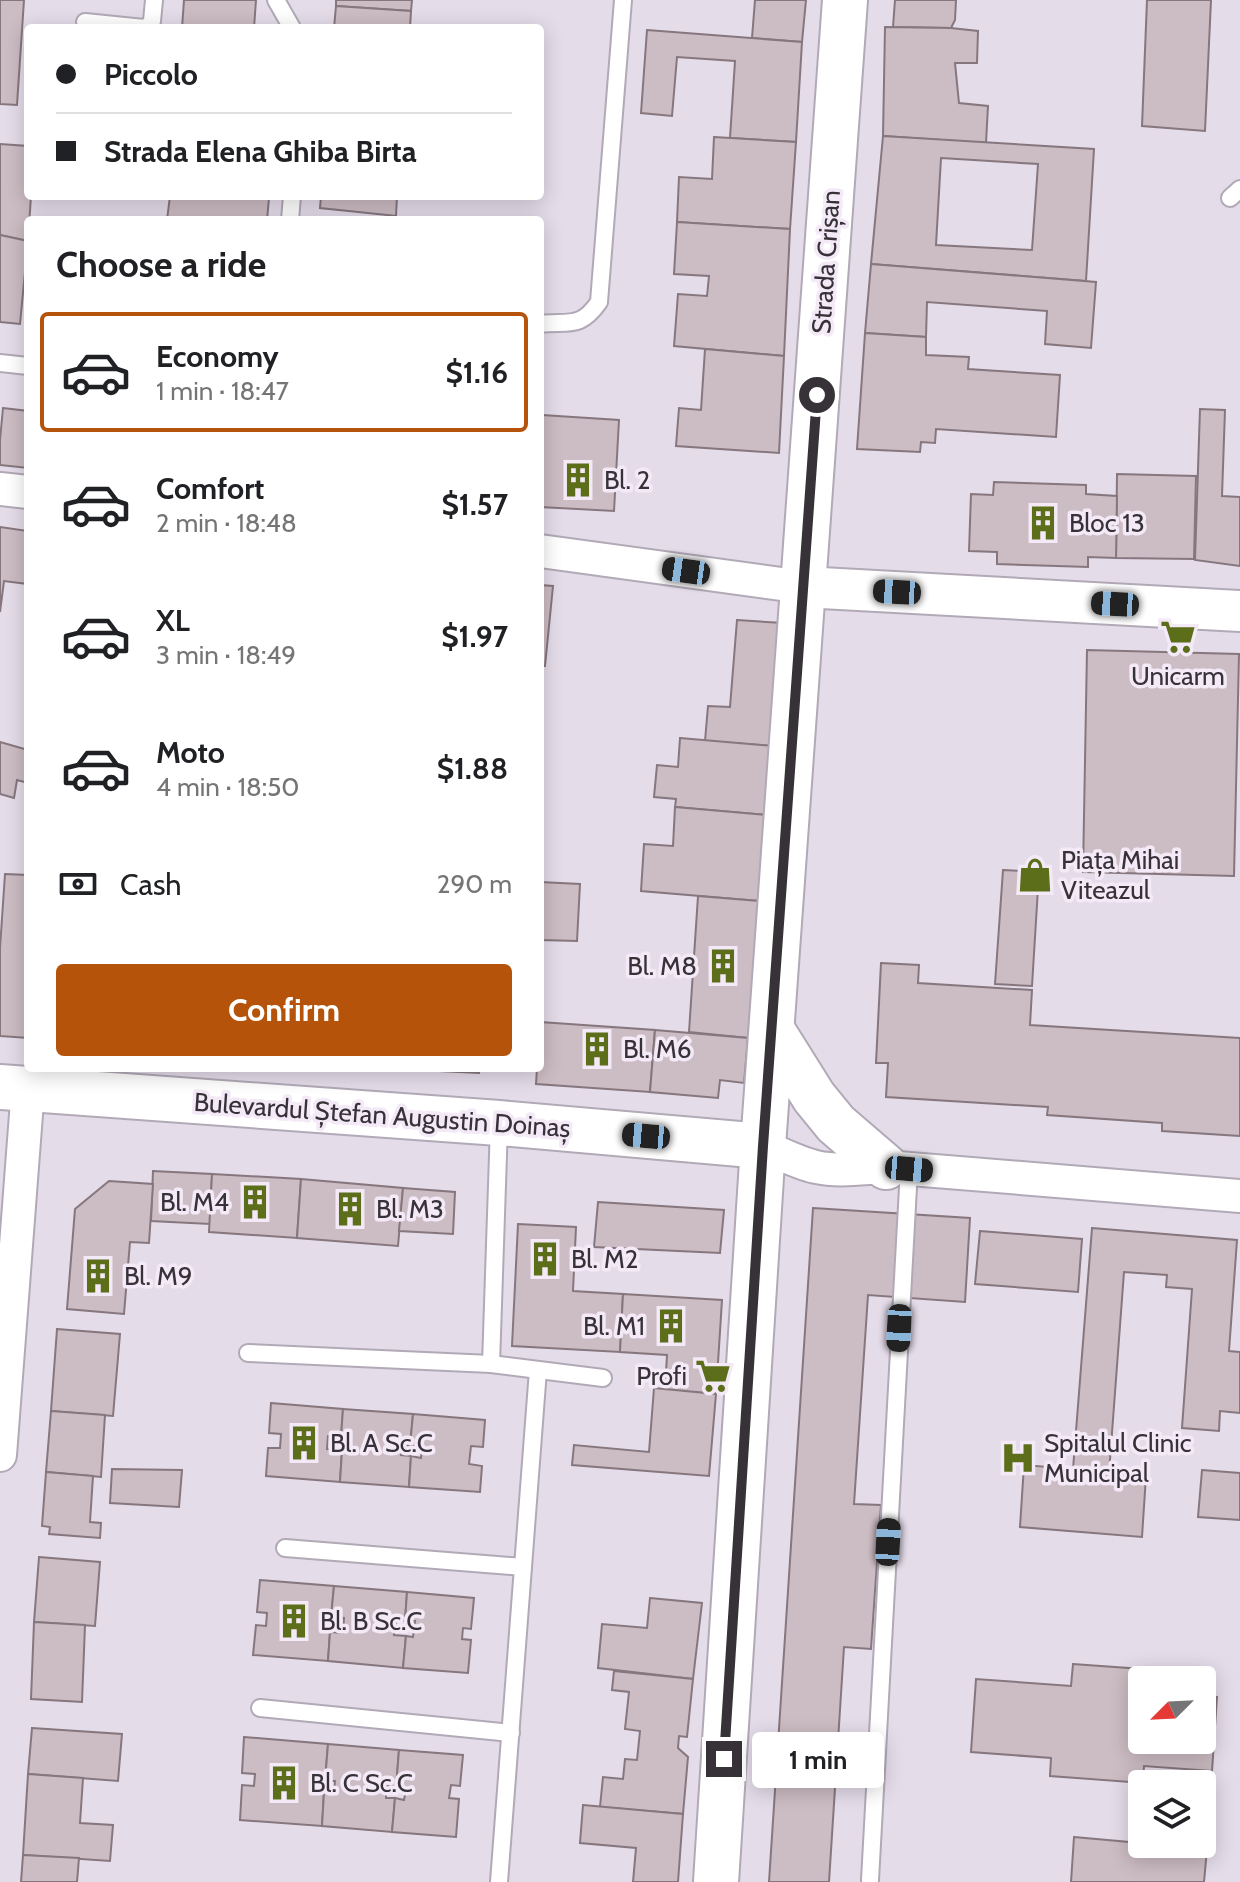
<!DOCTYPE html>
<meta charset="utf-8">
<style>
:root{--surface:#fff;--page:#f6f6f6;--text:#202124;--muted:#757577;--line:#e0e0e0;--accent:#b45309}
body{margin:0;font-family:Cabin,sans-serif;background:var(--page);color:var(--text);height:100vh;display:flex;flex-direction:column;font-size:30px;white-space:nowrap}
*{box-sizing:border-box;margin:0}
p{font-size:26px;color:var(--muted)}
.icon{flex:none;width:44px;height:44px;fill:none;stroke:currentColor;stroke-width:2;stroke-linecap:round;stroke-linejoin:round}
.map{position:relative;flex:1;overflow:hidden}
.panel{position:absolute;left:24px;top:216px;width:520px;height:856px;display:flex;flex-direction:column;background:var(--surface);border-radius:8px;box-shadow:0 4px 20px #0003}
.panel>*{flex:none}
.hud{position:absolute;left:24px;top:24px;width:520px;height:176px;border-radius:8px;box-shadow:0 4px 20px #0003;display:grid;align-content:center;height:176px;padding:0 32px;background:var(--surface)}
.needle{width:52px;rotate:246deg}
.buttons{position:absolute;left:1128px;top:1666px;display:grid;gap:16px}
.buttons a{display:grid;place-items:center;width:88px;height:88px;border-radius:8px;background:var(--surface);box-shadow:0 4px 20px #0003;font-size:40px}
.end{position:absolute;width:36px;height:36px;margin:-18px;border:10px solid #363238;background:#fff;box-shadow:0 0 0 4px #fff}
.from{border-radius:50%}
.bubble{position:absolute;height:56px;border-radius:8px;background:var(--surface);box-shadow:0 4px 20px #0003;font-size:26px;font-weight:700;line-height:56px;text-align:center}
.car{position:absolute;width:24px;height:48px;margin:-24px -12px;border-radius:10px;box-shadow:0 0 6px 2px #0007;background:linear-gradient(#222 24%,#8ab4d8 0 40%,#222 0 76%,#8ab4d8 0 86%,#222 0)}
.hud b{display:flex;align-items:center;gap:28px;height:76px;font-size:30px}
.hud b+b{border-top:2px solid var(--line)}
.hud i{width:20px;height:20px;background:var(--text)}
ul{padding:0;list-style:none}
li{display:flex;align-items:center;gap:24px;height:120px;margin:0 16px 12px;padding:0 16px;border:4px solid transparent;border-radius:8px}
li div{flex:1}
li b{display:block;font-size:30px}
li em{font-style:normal;font-weight:700}
li.on{border-color:var(--accent)}
li>.icon{width:72px;height:72px;stroke-width:1.5}
h2{padding:0 32px;font-size:36px;line-height:96px}
.pay{display:flex;align-items:center;gap:20px;height:88px;padding:0 32px;font-size:30px}
.pay p{margin-inline-start:auto}
.button{display:flex;gap:16px;margin-top:auto;padding:16px 32px}
.button a{flex:1;height:92px;border-radius:8px;background:var(--accent);color:#fff;font-size:32px;font-weight:700;line-height:92px;text-align:center}
.map>svg:first-child{display:block}
.building{fill:#ccbcc3;stroke:#86777e;stroke-width:2;fill-rule:evenodd}
.lines{fill:none;stroke-linecap:round;stroke-linejoin:round}
.service-casing{stroke:#b2a9b7;stroke-width:20}
.minor-casing{stroke:#b2a9b7;stroke-width:36}
.tertiary-casing{stroke:#b2a9b7;stroke-width:44}
.secondary-casing{stroke:#b2a9b7;stroke-width:48}
.service{stroke:#fff;stroke-width:16}
.minor{stroke:#fff;stroke-width:32}
.tertiary{stroke:#fff;stroke-width:40}
.secondary{stroke:#fff;stroke-width:44}
.route{stroke:#363238;stroke-width:10}
.labels{text-anchor:middle;stroke-width:7;stroke-linejoin:round;paint-order:stroke}
.street-label{font-size:26px;fill:#363238;stroke:#f3e9f7}
.poi-label{font-size:26px;fill:#363238;stroke:#f3e9f7;text-anchor:start}
</style>
<div class="map">
<svg width="1240" height="1882" viewBox="0 0 1240 1882">
<rect width="100%" height="100%" fill="#e5dcea"/>
<g class="building">
<path d="M0,0H24L17,105L0,104Z"/>
<path d="M184,0H256L254,28H182Z"/>
<path d="M336,0H412L411,11L336,6Z"/>
<path d="M755,0H806L802,42L752,38Z"/>
<path d="M895,0H956L955,20L951,28L893,27Z"/>
<path d="M1147,0H1211L1205,131L1142,126Z"/>
<path d="M336,6L411,11L410,28H334Z"/>
<path d="M885,27L951,28L978,31L977,63H955L959,103L988,106L986,143L883,136Z"/>
<path d="M647,30L802,42L796,142L730,138L735,61L677,57L672,116L641,113Z"/>
<path d="M883,136L1094,149L1086,281L871,264ZM941,158L1038,164L1032,250L936,245Z"/>
<path d="M714,137L796,142L790,229L677,222L679,177L712,179Z"/>
<path d="M0,144L28,146V196H31L28,241L0,235Z"/>
<path d="M170,196L269,198L267,220H167Z"/>
<path d="M321,196H397L396,216L320,208Z"/>
<path d="M677,222L790,229L784,356L674,346L678,294L707,296L709,276L674,274Z"/>
<path d="M0,235L28,241L20,324L0,322Z"/>
<path d="M871,264L1096,282L1091,348L1045,344L1047,311L927,302L926,337L865,333Z"/>
<path d="M865,333L926,337V355L969,357L968,369L1060,375L1056,437L936,429L935,443L921,442L920,452L857,449Z"/>
<path d="M705,349L784,356L779,453L676,446L679,408L701,410Z"/>
<path d="M3,408L28,411V468L0,465V440Z"/>
<path d="M1200,409L1225,410L1222,496L1240,497V566L1195,560Z"/>
<path d="M542,415L619,420L614,511L540,507Z"/>
<path d="M1117,474L1196,476L1194,559L1116,558Z"/>
<path d="M994,482L1086,485V494L1117,496L1116,558L1088,557V567L997,564V552L969,551L971,494L993,495Z"/>
<path d="M0,527L28,531V584L4,581L0,612Z"/>
<path d="M540,585L553,586L545,666H540Z"/>
<path d="M737,620L783,623L773,746L705,741L708,706L730,707Z"/>
<path d="M1087,650L1239,654L1234,876L1083,872Z"/>
<path d="M680,738L773,746L767,815L675,807L676,799L654,797L657,765L678,767Z"/>
<path d="M0,742L28,750V783L17,780L14,798L0,794Z"/>
<path d="M675,807L767,815L759,901L641,891L644,844L673,846Z"/>
<path d="M1003,870L1039,872L1032,986L995,984Z"/>
<path d="M5,874L28,875V1038L0,1036V948Z"/>
<path d="M540,882L580,884L577,941L540,940Z"/>
<path d="M698,896L759,901L748,1038L689,1032Z"/>
<path d="M881,963L919,965L918,983L1032,990L1030,1025L1240,1038V1136L1162,1131V1123L1047,1115L1048,1107L886,1097L888,1063H876Z"/>
<path d="M540,1022L655,1030L650,1092L536,1084L537,1068H540Z"/>
<path d="M655,1030L748,1038L744,1083L720,1080L718,1098L650,1092Z"/>
<path d="M378,1068H480L479,1073Z"/>
<path d="M153,1171L212,1174L210,1224L151,1221Z"/>
<path d="M212,1174L301,1179L297,1238L209,1232Z"/>
<path d="M301,1179L403,1188L398,1246L297,1238Z"/>
<path d="M109,1181L153,1184L149,1243L130,1242L124,1314L67,1309L75,1209Z"/>
<path d="M403,1188L455,1192L453,1234L399,1231Z"/>
<path d="M598,1202L724,1210L720,1253L594,1247Z"/>
<path d="M813,1208L970,1218L965,1302L868,1295L854,1504L881,1505L871,1649L844,1647L829,1882H769Z"/>
<path d="M518,1224L576,1227L573,1291L623,1294L620,1352L512,1346Z"/>
<path d="M1092,1228L1237,1240L1229,1351L1240,1352V1413L1220,1411L1219,1431L1182,1428L1192,1289L1166,1287L1167,1275L1124,1272L1109,1473L1146,1476L1142,1537L1020,1527L1024,1465L1073,1469Z"/>
<path d="M980,1231L1082,1239L1078,1292L975,1284Z"/>
<path d="M623,1294L722,1300L716,1394L665,1390L667,1355L620,1352Z"/>
<path d="M57,1329L120,1334L113,1416L51,1411Z"/>
<path d="M654,1388L716,1394L709,1476L572,1465L574,1445L649,1452Z"/>
<path d="M271,1403L343,1409L341,1437L328,1436L327,1449L342,1450L340,1482L266,1476L268,1448H280L281,1434L269,1433Z"/>
<path d="M343,1409L413,1414L410,1446L402,1445L401,1455L411,1456L409,1487L340,1482L342,1450L351,1451V1438L341,1437Z"/>
<path d="M51,1411L105,1415L101,1477L46,1472Z"/>
<path d="M413,1414L485,1420L483,1447L471,1446L469,1464L482,1466L480,1492L409,1487L411,1456L421,1458L422,1447L410,1446Z"/>
<path d="M112,1469L182,1470L179,1507L110,1503Z"/>
<path d="M1202,1470L1240,1473V1520L1198,1517Z"/>
<path d="M46,1472L93,1476L90,1522L101,1523L100,1538L49,1534L50,1527L42,1526Z"/>
<path d="M39,1557L100,1562L95,1626L34,1622Z"/>
<path d="M260,1580L334,1586L331,1617L322,1616L320,1631L330,1632L328,1661L253,1655L256,1625L266,1626L267,1613L257,1612Z"/>
<path d="M334,1586L407,1592L405,1621L396,1620L394,1635L406,1636L403,1668L328,1661L330,1632L343,1633L344,1618L331,1617Z"/>
<path d="M407,1592L474,1598L471,1629L463,1628L462,1639L471,1640L468,1673L403,1668L406,1636L413,1637L415,1621H405Z"/>
<path d="M650,1598L702,1603L693,1679L598,1668L602,1624L647,1628Z"/>
<path d="M34,1622L85,1625L82,1702L31,1699Z"/>
<path d="M1073,1664L1142,1669L1140,1692H1142V1740H1202V1696L1217,1697L1212,1771L1144,1766L1143,1783L1050,1776L1051,1758L971,1752L976,1679L1071,1686Z"/>
<path d="M614,1671L693,1679L687,1737L679,1736L678,1748L688,1757L683,1814L600,1807L603,1777L623,1779L625,1759L637,1760L640,1731L625,1729L629,1692L612,1690Z"/>
<path d="M32,1728L122,1734L118,1781L28,1774Z"/>
<path d="M244,1737L328,1744L325,1781L314,1780L313,1791L324,1792L322,1826L240,1820L242,1785L254,1786L255,1774L242,1773Z"/>
<path d="M328,1744L399,1750L396,1787L386,1786V1798H395L392,1832L322,1826L324,1792L334,1793L335,1781H325Z"/>
<path d="M399,1750L463,1755L460,1786L451,1785L449,1798L459,1799L456,1837L392,1832L395,1798L404,1800L406,1789L396,1787Z"/>
<path d="M28,1774L83,1778L80,1823L113,1825L110,1861L23,1855Z"/>
<path d="M583,1805L683,1814L678,1882H633L636,1848L580,1843Z"/>
<path d="M1074,1837L1207,1849L1204,1882H1071Z"/>
<path d="M23,1855L79,1858L77,1882H21Z"/>
</g>
<g class="lines">
<g class="service-casing">
<g id="service">
<path d="M276,0L292,28"/>
<path d="M85,22L144,28L149,26L152,21L154,0"/>
<path d="M1230,198L1240,189"/>
<path d="M290,220L292,196"/>
<path d="M540,324C570,321 580,329 599,302L623,0"/>
<path d="M0,363L28,366"/>
<path d="M248,1353L491,1364L603,1378"/>
<path d="M491,1364L499,1125"/>
<path d="M285,1548L523,1567"/>
<path d="M260,1708L511,1733"/>
<path d="M870,1880L909,1169"/>
<path d="M499,1882L538,1370"/>
</g>
</g>
<g class="minor-casing">
<g id="minor">
<path d="M0,489L28,492"/>
<path d="M540,551L803,587"/>
<path d="M763,1146C781,1154 798,1163 816,1167C839,1172 863,1168 886,1167L1240,1196"/>
<path d="M0,1455L28,1088"/>
</g>
</g>
<g class="tertiary-casing">
<path id="tertiary" d="M803,587L1240,611"/>
</g>
<g class="secondary-casing">
<g id="secondary">
<path d="M772,1030L814,1097L836,1124L886,1167"/>
<path d="M0,1087L499,1123L763,1146"/>
<path d="M716,1882L763,1146L845,0"/>
</g>
</g>
<use href="#service" class="service"/>
<use href="#minor" class="minor"/>
<use href="#tertiary" class="tertiary"/>
<use href="#secondary" class="secondary"/>
</g>
<g class="lines">
<path class="route" d="M724,1759L763,1146L817,395"/>
</g>
<defs>
<g id="building-bare" transform="scale(2.76)"><path d="M-4-6H4V6H1V3H-1V6H-4ZM-2.5-4.3h1.7v1.8h-1.7ZM.8-4.3h1.7v1.8H.8ZM-2.5-1h1.7V.8h-1.7ZM.8-1h1.7V.8H.8Z" fill="#5d6e1b" stroke="#f3e9f7" stroke-width="2.5" paint-order="stroke"/></g>
<g id="supermarket-bare" transform="scale(2.76)"><path d="M-6-5.5h2.5l.6 2H6L4.5 2H-2.5L-4.4-4H-6ZM-1.5 3.2a1.3 1.3 0 1 0 .1 0ZM3 3.2a1.3 1.3 0 1 0 .1 0Z" fill="#5d6e1b" stroke="#f3e9f7" stroke-width="2.5" paint-order="stroke"/></g>
<g id="shop-bare" transform="scale(2.76)"><path d="M-5-2.5h2.3a2.7 3.5 0 0 1 5.4 0H5L5.5 6h-11ZM-1.5-2.5h3a1.5 2.3 0 0 0-3 0Z" fill="#5d6e1b" stroke="#f3e9f7" stroke-width="2.5" paint-order="stroke"/></g>
<g id="hospital-bare" transform="scale(2.76)"><path d="M-5-5h3v3.5h4V-5h3V5h-3V1.5h-4V5h-3Z" fill="#5d6e1b" stroke="#f3e9f7" stroke-width="2.5" paint-order="stroke"/></g>
</defs>
<g fill-rule="evenodd">
<use href="#building-bare" x="578" y="480"/>
<use href="#building-bare" x="1043" y="523"/>
<use href="#supermarket-bare" x="1178" y="637"/>
<use href="#shop-bare" x="1035" y="875"/>
<use href="#building-bare" x="723" y="966"/>
<use href="#building-bare" x="597" y="1049"/>
<use href="#building-bare" x="255" y="1202"/>
<use href="#building-bare" x="350" y="1209"/>
<use href="#building-bare" x="545" y="1259"/>
<use href="#building-bare" x="98" y="1276"/>
<use href="#building-bare" x="671" y="1326"/>
<use href="#supermarket-bare" x="713" y="1376"/>
<use href="#building-bare" x="304" y="1443"/>
<use href="#hospital-bare" x="1018" y="1458"/>
<use href="#building-bare" x="294" y="1621"/>
<use href="#building-bare" x="284" y="1783"/>
</g>
<g class="labels">
<g class="street-label">
<text transform="translate(826 262) rotate(-86)" y="9">Strada Crișan</text>
<text transform="translate(382 1115) rotate(4)" y="9">Bulevardul Ștefan Augustin Doinaș</text>
</g>
<g class="poi-label">
<text x="604" y="489">Bl. 2</text>
<text x="1069" y="532">Bloc 13</text>
<text x="1178" y="685" text-anchor="middle">Unicarm</text>
<text x="1061" y="869">Piața Mihai<tspan x="1061" dy="30">Viteazul</tspan></text>
<text x="697" y="975" text-anchor="end">Bl. M8</text>
<text x="623" y="1058">Bl. M6</text>
<text x="229" y="1211" text-anchor="end">Bl. M4</text>
<text x="376" y="1218">Bl. M3</text>
<text x="571" y="1268">Bl. M2</text>
<text x="124" y="1285">Bl. M9</text>
<text x="645" y="1335" text-anchor="end">Bl. M1</text>
<text x="687" y="1385" text-anchor="end">Profi</text>
<text x="330" y="1452">Bl. A Sc.C</text>
<text x="1044" y="1452">Spitalul Clinic<tspan x="1044" dy="30">Municipal</tspan></text>
<text x="320" y="1630">Bl. B Sc.C</text>
<text x="310" y="1792">Bl. C Sc.C</text>
</g>
</g>
</svg>
<div class="buttons">
<a><svg class="needle" viewBox="-14 -14 28 28"><path d="M0-13l5 13h-10z" fill="#e53935"/><path d="M0 13l5-13h-10z" fill="#757577"/></svg></a>
<a><svg class="icon" aria-label="layers" viewBox="0 0 24 24"><path d="M12 4l9 5-9 5-9-5zM3 14l9 5 9-5"/></svg></a>
</div>
<i class="end from" style="left:817px;top:395px"></i>
<i class="end" style="left:724px;top:1759px"></i>
<div class="bubble" style="left:752px;top:1732px;width:132px">1 min</div>
<i class="car" style="left:686px;top:571px;rotate:278deg"></i>
<i class="car" style="left:897px;top:592px;rotate:273deg"></i>
<i class="car" style="left:1115px;top:604px;rotate:273deg"></i>
<i class="car" style="left:646px;top:1136px;rotate:275deg"></i>
<i class="car" style="left:909px;top:1169px;rotate:95deg"></i>
<i class="car" style="left:899px;top:1328px;rotate:183deg"></i>
<i class="car" style="left:888px;top:1542px;rotate:3deg"></i>
<div class="hud">
<b><i class="from"></i>Piccolo</b>
<b><i></i>Strada Elena Ghiba Birta</b>
</div>
<section class="panel">
<h2>Choose a ride</h2>
<ul>
<li class="on"><svg class="icon" aria-label="car" viewBox="0 0 24 24"><path d="M5 17H2v-5l4-1 3-4h7l3 4 3 1v5h-3M9 17h6M6 11h13"/><circle cx="7" cy="17" r="2"/><circle cx="17" cy="17" r="2"/></svg><div><b>Economy</b><p>1 min · 18:47</p></div><em>$1.16</em></li>
<li><svg class="icon" aria-label="car" viewBox="0 0 24 24"><path d="M5 17H2v-5l4-1 3-4h7l3 4 3 1v5h-3M9 17h6M6 11h13"/><circle cx="7" cy="17" r="2"/><circle cx="17" cy="17" r="2"/></svg><div><b>Comfort</b><p>2 min · 18:48</p></div><em>$1.57</em></li>
<li><svg class="icon" aria-label="car" viewBox="0 0 24 24"><path d="M5 17H2v-5l4-1 3-4h7l3 4 3 1v5h-3M9 17h6M6 11h13"/><circle cx="7" cy="17" r="2"/><circle cx="17" cy="17" r="2"/></svg><div><b>XL</b><p>3 min · 18:49</p></div><em>$1.97</em></li>
<li><svg class="icon" aria-label="car" viewBox="0 0 24 24"><path d="M5 17H2v-5l4-1 3-4h7l3 4 3 1v5h-3M9 17h6M6 11h13"/><circle cx="7" cy="17" r="2"/><circle cx="17" cy="17" r="2"/></svg><div><b>Moto</b><p>4 min · 18:50</p></div><em>$1.88</em></li>
</ul>
<div class="pay"><svg class="icon" aria-label="cash" viewBox="0 0 24 24"><path d="M3 7h18v10H3z"/><circle cx="12" cy="12" r="2"/></svg>Cash<p>290 m</p></div>
<div class="button"><a>Confirm</a></div>
</section>
</div>
